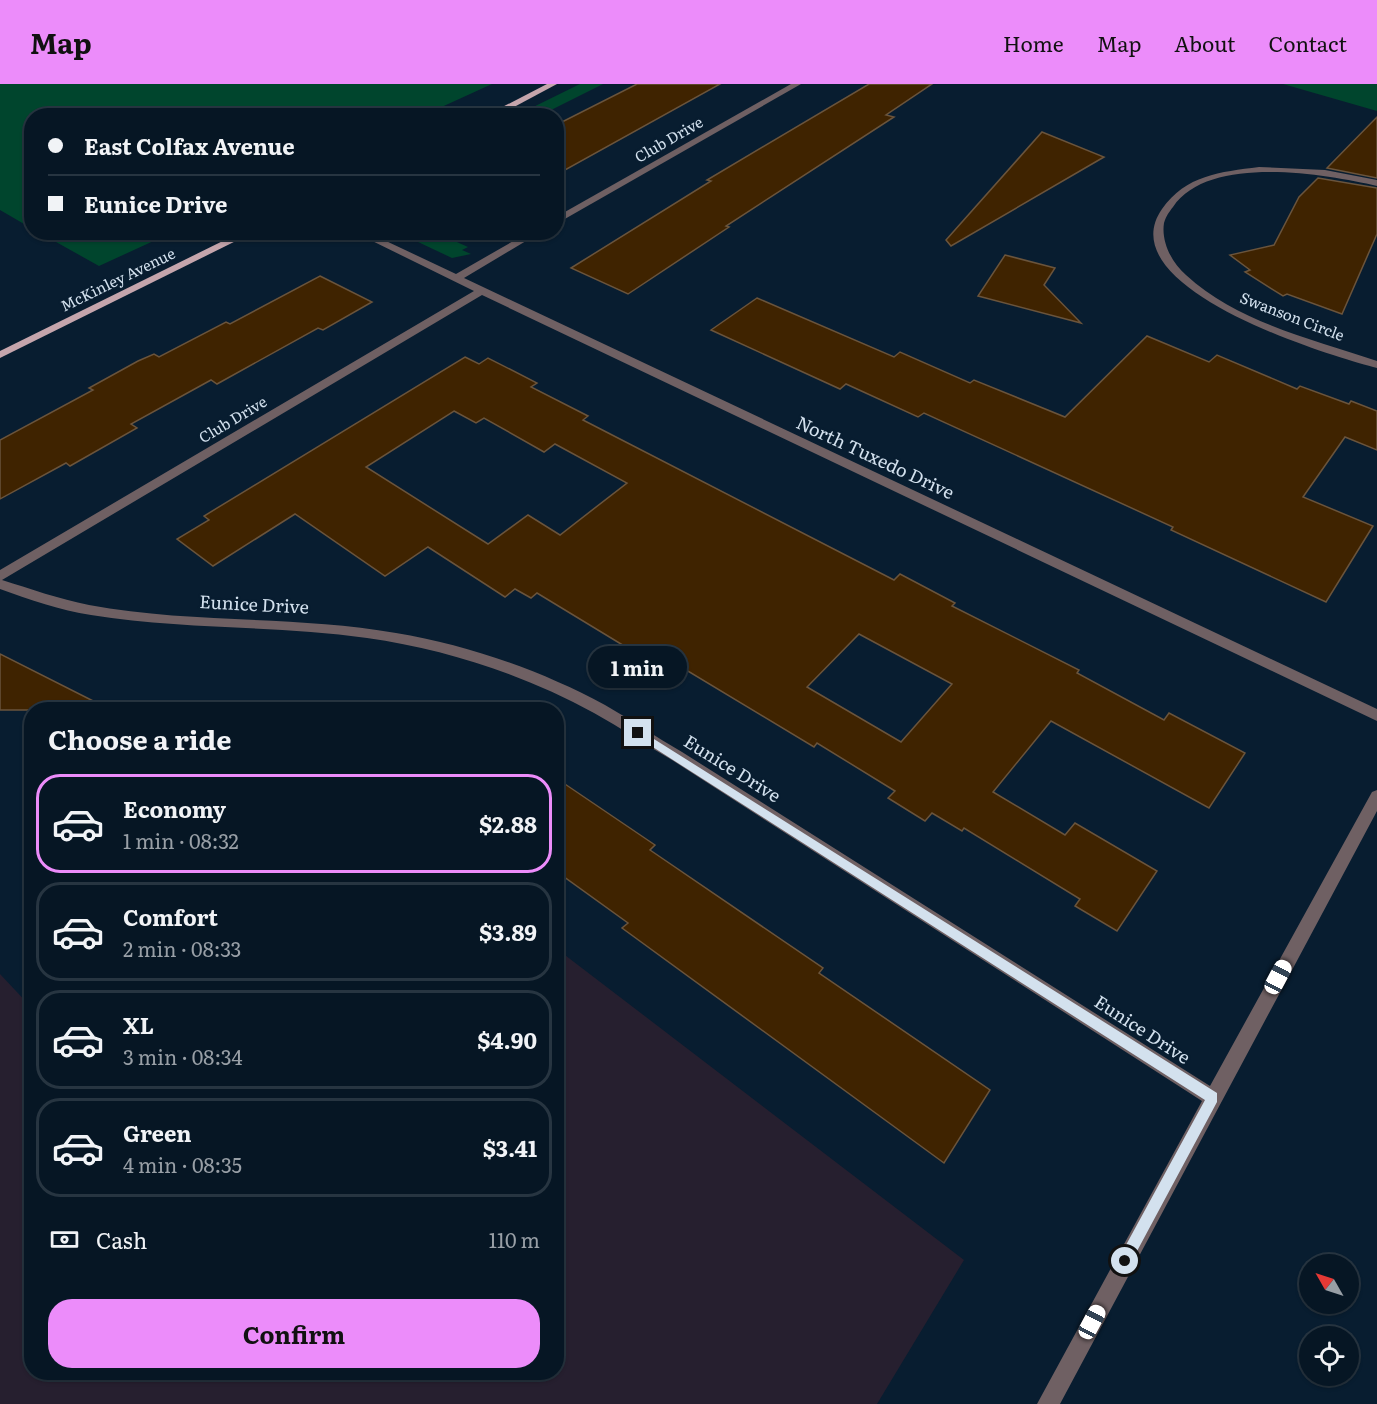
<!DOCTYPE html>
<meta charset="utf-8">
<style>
:root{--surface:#061624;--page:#142331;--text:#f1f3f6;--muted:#989fa6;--line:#273541;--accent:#ec8cfa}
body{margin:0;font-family:Literata,serif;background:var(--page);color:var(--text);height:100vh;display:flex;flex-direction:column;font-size:22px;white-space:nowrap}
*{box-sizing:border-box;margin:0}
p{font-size:20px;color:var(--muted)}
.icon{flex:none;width:33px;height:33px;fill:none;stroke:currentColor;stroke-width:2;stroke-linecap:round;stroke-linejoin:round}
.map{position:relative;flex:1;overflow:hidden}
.details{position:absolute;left:24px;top:618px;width:540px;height:678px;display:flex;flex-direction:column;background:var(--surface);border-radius:24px;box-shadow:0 2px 4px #0004,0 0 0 2px var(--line)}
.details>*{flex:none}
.guide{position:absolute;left:24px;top:24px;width:540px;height:132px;border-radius:24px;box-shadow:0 2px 4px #0004,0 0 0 2px var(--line);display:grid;align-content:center;height:132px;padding:0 24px;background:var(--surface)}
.needle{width:39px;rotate:309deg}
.fabs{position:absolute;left:1299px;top:1170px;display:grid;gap:12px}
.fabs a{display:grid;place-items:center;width:60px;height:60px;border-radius:50%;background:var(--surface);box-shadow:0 2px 4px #0004,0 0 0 2px var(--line);font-size:30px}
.end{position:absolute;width:27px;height:27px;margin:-14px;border:8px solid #d3e1ee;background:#111;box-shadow:0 0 0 3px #111}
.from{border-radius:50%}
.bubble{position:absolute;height:42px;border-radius:21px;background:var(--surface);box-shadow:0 2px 4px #0004,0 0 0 2px var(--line);font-size:20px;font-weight:700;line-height:42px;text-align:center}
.car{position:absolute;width:18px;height:36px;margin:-18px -9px;border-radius:8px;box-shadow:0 0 4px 2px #0007;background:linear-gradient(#fff 24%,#345 0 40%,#fff 0 76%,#345 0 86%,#fff 0)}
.guide b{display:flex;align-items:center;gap:21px;height:57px;font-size:22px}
.guide b+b{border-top:2px solid var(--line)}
.guide i{width:15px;height:15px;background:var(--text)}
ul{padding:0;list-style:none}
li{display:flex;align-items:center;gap:18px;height:99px;margin:0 12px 9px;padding:0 12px;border:3px solid var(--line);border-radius:24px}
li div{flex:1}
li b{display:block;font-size:22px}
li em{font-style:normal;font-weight:700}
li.active{border-color:var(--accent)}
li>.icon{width:54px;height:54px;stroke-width:1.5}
h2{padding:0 24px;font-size:27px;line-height:72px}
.pay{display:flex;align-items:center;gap:15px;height:66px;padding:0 24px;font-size:22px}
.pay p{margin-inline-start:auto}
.button{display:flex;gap:12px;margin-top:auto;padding:12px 24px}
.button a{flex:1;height:69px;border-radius:24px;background:var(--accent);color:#111;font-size:24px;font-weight:700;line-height:69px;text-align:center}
header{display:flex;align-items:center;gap:36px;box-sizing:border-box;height:84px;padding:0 30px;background:var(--accent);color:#111}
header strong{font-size:28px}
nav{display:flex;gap:33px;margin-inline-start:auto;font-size:21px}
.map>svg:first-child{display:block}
.commercial{fill:#261f2f}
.green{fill:#00452d}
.building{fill:#3f2300;stroke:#6a543c;stroke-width:1.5;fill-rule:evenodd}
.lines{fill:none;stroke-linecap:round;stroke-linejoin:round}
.minor{fill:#6f6063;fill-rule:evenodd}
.major{fill:#c5a5ac;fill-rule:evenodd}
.route{fill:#d3e1ee}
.labels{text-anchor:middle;stroke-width:4.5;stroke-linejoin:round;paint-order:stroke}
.far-street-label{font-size:15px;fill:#d3e1ee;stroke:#081d30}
.street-label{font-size:18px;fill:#d3e1ee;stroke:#081d30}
</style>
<header>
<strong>Map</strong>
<nav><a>Home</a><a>Map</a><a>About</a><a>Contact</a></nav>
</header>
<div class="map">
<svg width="1377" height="1320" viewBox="0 0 1377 1320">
<rect width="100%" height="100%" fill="#081d30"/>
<path class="commercial" d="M557,865L964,1176L877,1320H0V890L31,923L32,1288H556Z"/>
<g class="green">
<path d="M0,0H492L424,31L32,32L31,144L0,126Z"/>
<path d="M580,0H603L541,31H517Z"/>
<path d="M1283,0H1377V27Z"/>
<path d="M40,149H171L99,182Z"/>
<path d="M399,149H437L468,163L462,166L471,170L452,174Z"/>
</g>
<g class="building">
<path d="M637,0H720L556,91V41Z"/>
<path d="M869,0H932L886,31L894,33L726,142L729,143L628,210L571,184L711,97L707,96Z"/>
<path d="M1377,33V94L1327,84Z"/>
<path d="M1042,48L1104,73L951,162L946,156Z"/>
<path d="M1318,94L1377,104V150L1342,230L1287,210L1283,212L1245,188L1250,186L1230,171L1274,161L1299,113Z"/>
<path d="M1005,171L1055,184L1044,201L1081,239L978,212Z"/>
<path d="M320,192L372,218L323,246L318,244L217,300L211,296L131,340L137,344L70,382L66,379L0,415V356L93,306L89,304L138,277L154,270L159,273L226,238L230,240Z"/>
<path d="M757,214L894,273L900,268L970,299L974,296L1065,333L1147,252L1209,278L1217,271L1297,305L1300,302L1349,320L1351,317L1377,327V366L1345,353L1303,413L1373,442L1326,518L1171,446L1173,443L924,329L918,333L846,300L840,305L711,246Z"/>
<path d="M465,273L479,280L488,274L537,299L531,303L588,332L583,336L894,496L900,490L955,519L952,522L1079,586L1077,589L1164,636L1169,629L1245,669L1209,724L1051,637L993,708L1065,751L1075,739L1157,787L1117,847L1075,822L1080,815L964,744L962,747L932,729L925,737L888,714L895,707L817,659L814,663L653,566L644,574L537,509L531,514L515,505L505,513L428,463L385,492L295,430L213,482L177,455L209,436L204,432ZM454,327L476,339L484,334L544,368L555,360L627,399L560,451L528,431L488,460L366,383ZM859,550L952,600L901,658L807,603Z"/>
<path d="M0,570L111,626H0Z"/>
<path d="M556,694L655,761L650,766L823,884L819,889L990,1006L944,1079L622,844L628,839L556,787Z"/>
</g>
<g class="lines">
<g class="minor">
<path d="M791,0H801L556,140V133Z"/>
<path d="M1259,83L1325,86L1377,96V102C1324,90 1209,70 1173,123C1169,128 1166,132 1164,139C1161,158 1172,179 1186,191C1238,239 1313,255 1377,277V284C1329,272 1107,204 1162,125C1186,91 1220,88 1259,83Z"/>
<path d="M354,148H367L456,190L529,148H541L464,194L1377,625V637L482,211L2,496C31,505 59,515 89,521C190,540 294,531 396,549C468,561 540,586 605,621C631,636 656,653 682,668L1210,1002L1372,708L1377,706V727L1060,1320H1037L1202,1017L672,676C646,661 621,644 594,629C524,591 446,565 367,554C276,541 183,546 91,531C60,526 30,516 0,505V486L474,207Z"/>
</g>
<g class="major">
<path d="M547,0H557L497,32H485Z"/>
<path d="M241,148H254L0,274V267Z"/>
</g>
</g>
<path class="route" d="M638,645L1217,1009V1018L1129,1182H1120V1172L1205,1016L634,651V646Z"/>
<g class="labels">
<g class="far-street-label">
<text transform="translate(669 56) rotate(-30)" y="5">Club Drive</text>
<text transform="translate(118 196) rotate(-26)" y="5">McKinley Avenue</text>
<text transform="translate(1292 233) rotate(21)" y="5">Swanson Circle</text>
<text transform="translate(233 336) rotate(-31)" y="5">Club Drive</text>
</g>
<g class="street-label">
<text transform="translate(875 374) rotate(25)" y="6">North Tuxedo Drive</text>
<text transform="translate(254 521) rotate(3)" y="6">Eunice Drive</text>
<text transform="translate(732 685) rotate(32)" y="6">Eunice Drive</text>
<text transform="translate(1142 946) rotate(33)" y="6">Eunice Drive</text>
</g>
</g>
</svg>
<div class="fabs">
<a><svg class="needle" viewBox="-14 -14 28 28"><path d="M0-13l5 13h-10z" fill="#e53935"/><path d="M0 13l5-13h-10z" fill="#989fa6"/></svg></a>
<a><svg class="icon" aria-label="locate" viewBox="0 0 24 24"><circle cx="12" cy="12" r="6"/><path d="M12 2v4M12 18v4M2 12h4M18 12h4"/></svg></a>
</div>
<i class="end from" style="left:1125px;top:1177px"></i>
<i class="end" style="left:638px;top:649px"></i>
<div class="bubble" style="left:588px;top:562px;width:99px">1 min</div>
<i class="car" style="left:1278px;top:893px;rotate:28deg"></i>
<i class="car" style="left:1092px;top:1238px;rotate:28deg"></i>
<div class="guide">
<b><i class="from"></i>East Colfax Avenue</b>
<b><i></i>Eunice Drive</b>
</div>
<section class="details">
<h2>Choose a ride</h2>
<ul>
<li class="active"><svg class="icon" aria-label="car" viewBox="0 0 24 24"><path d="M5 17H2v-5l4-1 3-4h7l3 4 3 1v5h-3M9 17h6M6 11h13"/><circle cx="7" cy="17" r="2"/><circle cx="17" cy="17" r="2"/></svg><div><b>Economy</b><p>1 min · 08:32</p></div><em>$2.88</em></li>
<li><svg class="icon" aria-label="car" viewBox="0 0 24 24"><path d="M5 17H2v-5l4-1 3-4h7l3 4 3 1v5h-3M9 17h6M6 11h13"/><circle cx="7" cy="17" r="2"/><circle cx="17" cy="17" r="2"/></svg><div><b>Comfort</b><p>2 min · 08:33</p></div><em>$3.89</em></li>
<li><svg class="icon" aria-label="car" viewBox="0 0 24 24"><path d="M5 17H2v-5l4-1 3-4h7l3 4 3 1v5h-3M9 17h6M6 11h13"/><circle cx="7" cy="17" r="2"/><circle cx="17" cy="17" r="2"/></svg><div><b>XL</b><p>3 min · 08:34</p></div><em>$4.90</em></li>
<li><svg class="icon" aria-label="car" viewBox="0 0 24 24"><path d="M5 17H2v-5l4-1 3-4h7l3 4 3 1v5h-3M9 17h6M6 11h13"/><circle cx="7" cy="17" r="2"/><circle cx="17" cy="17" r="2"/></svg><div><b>Green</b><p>4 min · 08:35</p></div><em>$3.41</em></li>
</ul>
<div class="pay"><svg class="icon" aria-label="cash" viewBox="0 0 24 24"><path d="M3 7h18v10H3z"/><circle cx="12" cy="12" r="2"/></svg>Cash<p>110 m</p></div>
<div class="button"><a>Confirm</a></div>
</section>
</div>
